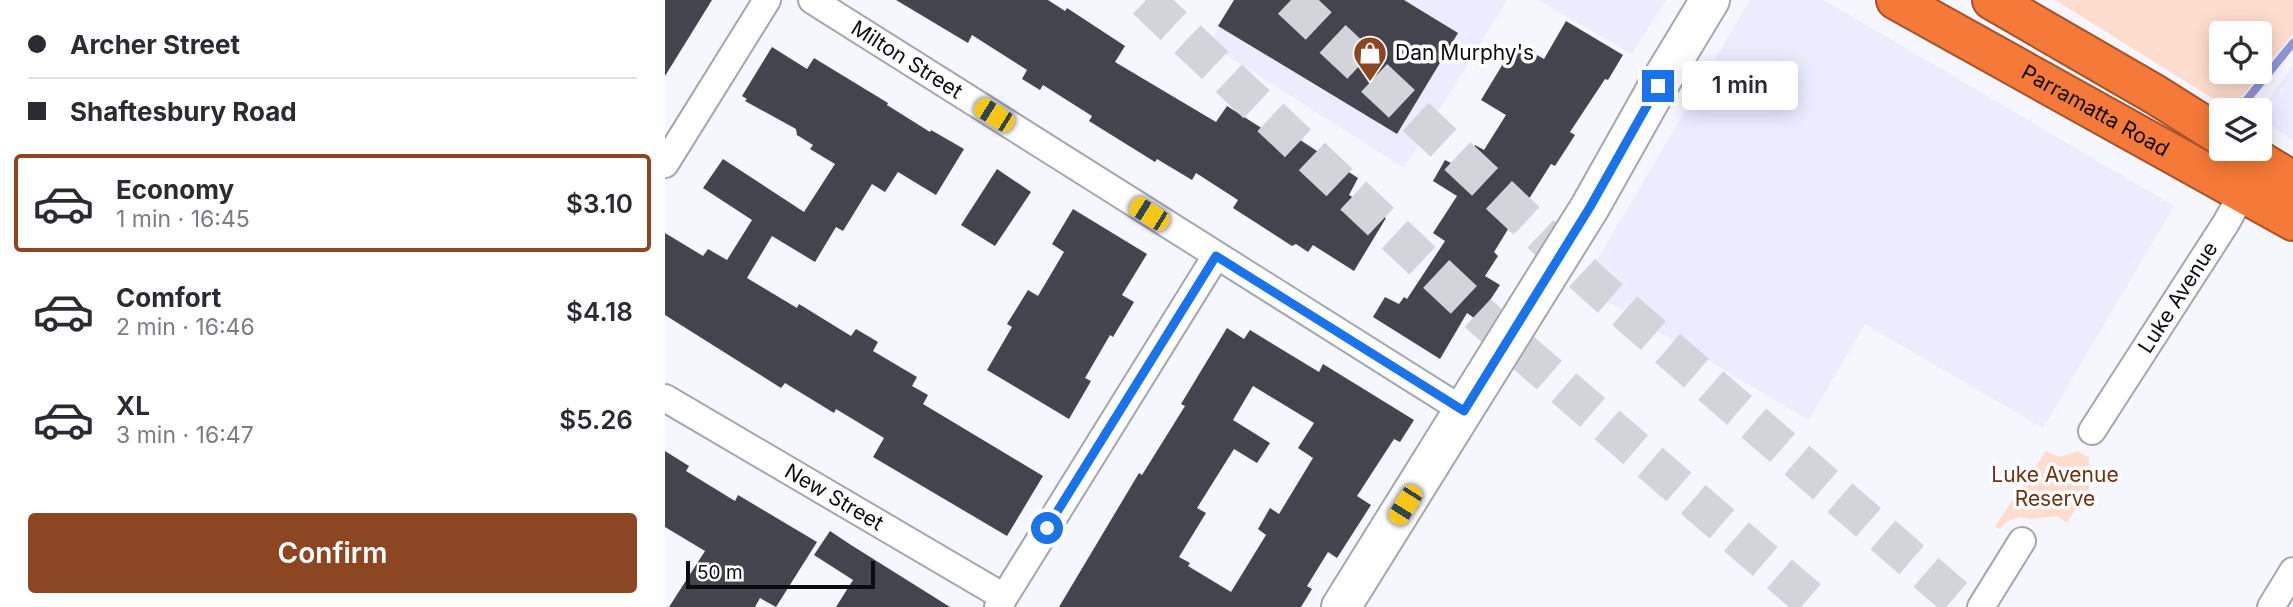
<!DOCTYPE html>
<meta charset="utf-8">
<style>
:root{--surface:#fff;--page:#f2f2f3;--text:#2b2b33;--muted:#7c7c81;--line:#e1e1e2;--accent:#8d4622}
body{margin:0;font-family:Inter,sans-serif;background:var(--page);color:var(--text);height:100vh;display:flex;flex-direction:column;font-size:26px;white-space:nowrap}
*{box-sizing:border-box;margin:0}
p{font-size:23px;color:var(--muted)}
.icon{flex:none;width:38px;height:38px;fill:none;stroke:currentColor;stroke-width:2;stroke-linecap:round;stroke-linejoin:round}
.map{position:relative;flex:1;overflow:hidden}
.drawer{display:flex;flex-direction:column;background:var(--surface);width:665px}
.drawer>*{flex:none}
.banner{display:grid;align-content:center;height:154px;padding:0 28px;background:var(--surface)}
.fabs{position:absolute;left:1544px;top:21px;display:grid;gap:14px}
.fabs a{display:grid;place-items:center;width:63px;height:63px;border-radius:7px;background:var(--surface);box-shadow:0 4px 18px #0003;font-size:35px}
.scale{position:absolute;left:21px;bottom:18px;width:189px;box-sizing:border-box;padding-left:7px;border:4px solid #0b0c0f;border-top:0;font-size:19px;line-height:24px;white-space:nowrap;color:#0b0c0f;-webkit-text-stroke:5px #fff;paint-order:stroke}
.end{position:absolute;width:32px;height:32px;margin:-16px;border:9px solid #1a73e8;background:#fff;box-shadow:0 0 0 4px #fff}
.from{border-radius:50%}
.bubble{position:absolute;height:49px;border-radius:7px;background:var(--surface);box-shadow:0 4px 18px #0003;font-size:23px;font-weight:600;line-height:49px;text-align:center}
.car{position:absolute;width:21px;height:42px;margin:-21px -10px;border-radius:9px;box-shadow:0 0 5px 2px #0007;background:linear-gradient(#f5c518 24%,#345 0 40%,#f5c518 0 76%,#345 0 86%,#f5c518 0)}
.banner b{display:flex;align-items:center;gap:24px;height:66px;font-size:26px}
.banner b+b{border-top:2px solid var(--line)}
.banner i{width:18px;height:18px;background:var(--text)}
ul{padding:0;list-style:none}
li{display:flex;align-items:center;gap:21px;height:98px;margin:0 14px 10px;padding:0 14px;border:4px solid transparent;border-radius:7px}
li div{flex:1}
li b{display:block;font-size:26px}
li em{font-style:normal;font-weight:600}
li.selected{border-color:var(--accent)}
li>.icon{width:63px;height:63px;stroke-width:1.5}
.action{display:flex;gap:14px;margin-top:auto;padding:14px 28px}
.action a{flex:1;height:80px;border-radius:7px;background:var(--accent);color:#fff;font-size:28px;font-weight:600;line-height:80px;text-align:center}
main{display:flex;flex:1;min-height:0}
.map>svg:first-child{display:block}
.built{fill:#ebedff}
.green{fill:#feddce;fill-rule:evenodd}
.lines{fill:none;stroke-linecap:round;stroke-linejoin:round}
.stream{stroke:#8f96d6;stroke-width:8}
.building{fill:#43444d;fill-rule:evenodd}
.highway-tunnel{stroke:#d2d3db;stroke-width:38;stroke-dasharray:38 19;stroke-linecap:butt}
.street-casing{stroke:#a4a6b0;stroke-width:30}
.secondary-casing{stroke:#a4a6b0;stroke-width:42}
.highway-casing{stroke:#a3532a;stroke-width:42}
.street{stroke:#fff;stroke-width:26}
.secondary{stroke:#fff;stroke-width:38}
.highway{stroke:#f57938;stroke-width:38}
.route{stroke:#1a73e8;stroke-width:9}
.labels{text-anchor:middle;stroke-width:7;stroke-linejoin:round;paint-order:stroke}
.poi-label{font-size:21px;fill:#0b0c0f;stroke:#fff;text-anchor:start}
.street-label{font-size:21px;fill:#0b0c0f;stroke:#fff}
.park-label{font-size:21px;fill:#6f310f;stroke:#fff}
</style>
<main>
<section class="drawer">
<div class="banner">
<b><i class="from"></i>Archer Street</b>
<b><i></i>Shaftesbury Road</b>
</div>
<ul>
<li class="selected"><svg class="icon" aria-label="car" viewBox="0 0 24 24"><path d="M5 17H2v-5l4-1 3-4h7l3 4 3 1v5h-3M9 17h6M6 11h13"/><circle cx="7" cy="17" r="2"/><circle cx="17" cy="17" r="2"/></svg><div><b>Economy</b><p>1 min · 16:45</p></div><em>$3.10</em></li>
<li><svg class="icon" aria-label="car" viewBox="0 0 24 24"><path d="M5 17H2v-5l4-1 3-4h7l3 4 3 1v5h-3M9 17h6M6 11h13"/><circle cx="7" cy="17" r="2"/><circle cx="17" cy="17" r="2"/></svg><div><b>Comfort</b><p>2 min · 16:46</p></div><em>$4.18</em></li>
<li><svg class="icon" aria-label="car" viewBox="0 0 24 24"><path d="M5 17H2v-5l4-1 3-4h7l3 4 3 1v5h-3M9 17h6M6 11h13"/><circle cx="7" cy="17" r="2"/><circle cx="17" cy="17" r="2"/></svg><div><b>XL</b><p>3 min · 16:47</p></div><em>$5.26</em></li>
</ul>
<div class="action"><a>Confirm</a></div>
</section>
<div class="map">
<svg width="1628" height="607" viewBox="0 0 1628 607">
<rect width="100%" height="100%" fill="#f5f6ff"/>
<g class="built">
<path d="M571,0H842L739,168L544,44Z"/>
<path d="M873,0H1001L967,54Z"/>
<path d="M1085,0H1159L1509,206L1378,428L1200,324L1144,420L917,286Z"/>
<path d="M1628,65V140L1594,118V112Z"/>
</g>
<g class="green">
<path d="M1390,0H1628V34L1566,110ZM1556,33H1594V72H1556Z"/>
<path d="M1381,451L1394,457L1412,451L1424,457V465L1433,473L1402,523L1392,516L1367,519L1354,517L1343,521L1334,529L1330,526Z"/>
</g>
<g class="lines">
<path class="stream" d="M1575,108L1628,43"/>
</g>
<g class="building">
<path d="M0,0H47L0,76Z"/>
<path d="M231,0H383L400,11L402,8L460,46L450,62L551,122L562,106L617,141L623,132L693,178L684,195L721,218L689,271L648,245L643,252L631,244L627,246L568,208L573,200L531,173L527,180L492,159L490,162L424,121L427,116L378,85L375,90L357,79L362,70L307,35L303,43Z"/>
<path d="M569,0H739L793,33L732,134L553,26Z"/>
<path d="M901,21L958,55L943,80L940,79L905,132L910,135L890,166L886,164L862,202L867,206L855,225L848,221L829,252L833,256L820,276L835,285L812,320L802,313L775,359L708,317L720,297L734,304L739,297L742,299L780,241L768,233L792,196L768,181L780,160L792,166L794,162L798,164L810,145L819,150L841,115L816,100L850,44L871,58L872,55L879,59Z"/>
<path d="M107,47L142,69L149,58L223,103L222,105L265,132L266,130L299,149L271,195L233,172L220,192L207,184L178,231L171,227L150,262L107,236L82,278L132,308L134,304L186,336L191,329L213,342L208,351L252,377L247,386L263,395L258,404L378,476L342,536L208,457L219,438L171,409L169,413L120,383L116,388L0,315V233L38,256L43,249L62,260L87,220L38,188L58,159L139,212L170,164L145,149L148,145L132,135L131,129L80,101L82,99L77,96Z"/>
<path d="M332,169L366,192L330,246L296,225Z"/>
<path d="M408,209L482,254L457,295L469,302L448,337L445,335L420,378L426,381L404,419L322,370L347,327L342,324L363,290L373,296L399,252L387,244Z"/>
<path d="M562,328L579,339L585,330L654,372L658,364L749,420L735,442L729,439L692,496L706,505L672,558L663,552L642,586L647,589L636,607H394L474,473L477,475L520,406L516,404ZM588,386L649,423L633,448L648,458L614,514L605,508L593,529L601,535L566,592L523,566L525,563L514,557L541,513L532,508L569,449L592,463L605,443L568,420Z"/>
<path d="M0,451L24,466L21,471L70,501L73,495L152,542L111,607L95,598L90,607H4L40,551L0,527Z"/>
<path d="M165,531L186,545L285,607H171L188,580L149,555Z"/>
</g>
<g class="lines">
<g class="highway-tunnel">
<path d="M481,0L817,317L1153,607"/>
<path d="M626,0L930,285L1301,607"/>
</g>
<g class="street-casing">
<g id="street">
<path id="s1" d="M147,0L799,411"/>
<path d="M0,164L102,0"/>
<path id="s2" d="M0,398L339,597"/>
<path id="s3" d="M1427,431L1561,223L1586,178"/>
<path d="M333,607L551,256"/>
<path d="M1316,607L1357,541"/>
<path d="M1606,607L1628,571"/>
</g>
</g>
<g class="secondary-casing">
<path id="secondary" d="M676,607L925,207L993,86L1045,0"/>
</g>
<g class="highway-casing">
<g id="highway">
<path id="s4" d="M1231,0L1628,221"/>
<path d="M1327,0L1491,95L1556,136"/>
<path d="M1575,149L1628,181"/>
</g>
</g>
<use href="#street" class="street"/>
<use href="#secondary" class="secondary"/>
<use href="#highway" class="highway"/>
</g>
<g class="lines">
<path class="route" d="M382,528L551,256L799,411L925,207L993,86"/>
</g>
<defs>
<g id="shop-pin" transform="scale(1.75)"><path d="M0 17L-7.5 6A9.5 9.5 0 1 1 7.5 6Z" fill="#8d4622" stroke="#fff"/><path d="M-5-2.5h2.3a2.7 3.5 0 0 1 5.4 0H5L5.5 6h-11ZM-1.5-2.5h3a1.5 2.3 0 0 0-3 0Z" fill="#fff"/></g>
</defs>
<g fill-rule="evenodd">
<use href="#shop-pin" x="705" y="53"/>
</g>
<g class="labels">
<g class="poi-label">
<text x="730" y="60">Dan Murphy's</text>
</g>
<g class="street-label">
<text dy="7" stroke="none"><textPath href="#s1" startOffset="112">Milton Street</textPath></text>
<text dy="7" stroke="none"><textPath href="#s4" startOffset="228">Parramatta Road</textPath></text>
<text dy="7" stroke="none"><textPath href="#s3" startOffset="159">Luke Avenue</textPath></text>
<text dy="7" stroke="none"><textPath href="#s2" startOffset="196">New Street</textPath></text>
</g>
<g class="park-label">
<text x="1390" y="482">Luke Avenue<tspan x="1390" dy="24">Reserve</tspan></text>
</g>
</g>
</svg>
<div class="fabs">
<a><svg class="icon" aria-label="locate" viewBox="0 0 24 24"><circle cx="12" cy="12" r="6"/><path d="M12 2v4M12 18v4M2 12h4M18 12h4"/></svg></a>
<a><svg class="icon" aria-label="layers" viewBox="0 0 24 24"><path d="M12 4l9 5-9 5-9-5zM3 14l9 5 9-5"/></svg></a>
</div>
<div class="scale">50 m</div>
<i class="end from" style="left:382px;top:528px"></i>
<i class="end" style="left:993px;top:86px"></i>
<div class="bubble" style="left:1017px;top:61px;width:116px">1 min</div>
<i class="car" style="left:329px;top:115px;rotate:302deg"></i>
<i class="car" style="left:484px;top:214px;rotate:302deg"></i>
<i class="car" style="left:740px;top:505px;rotate:212deg"></i>
</div>
</main>
